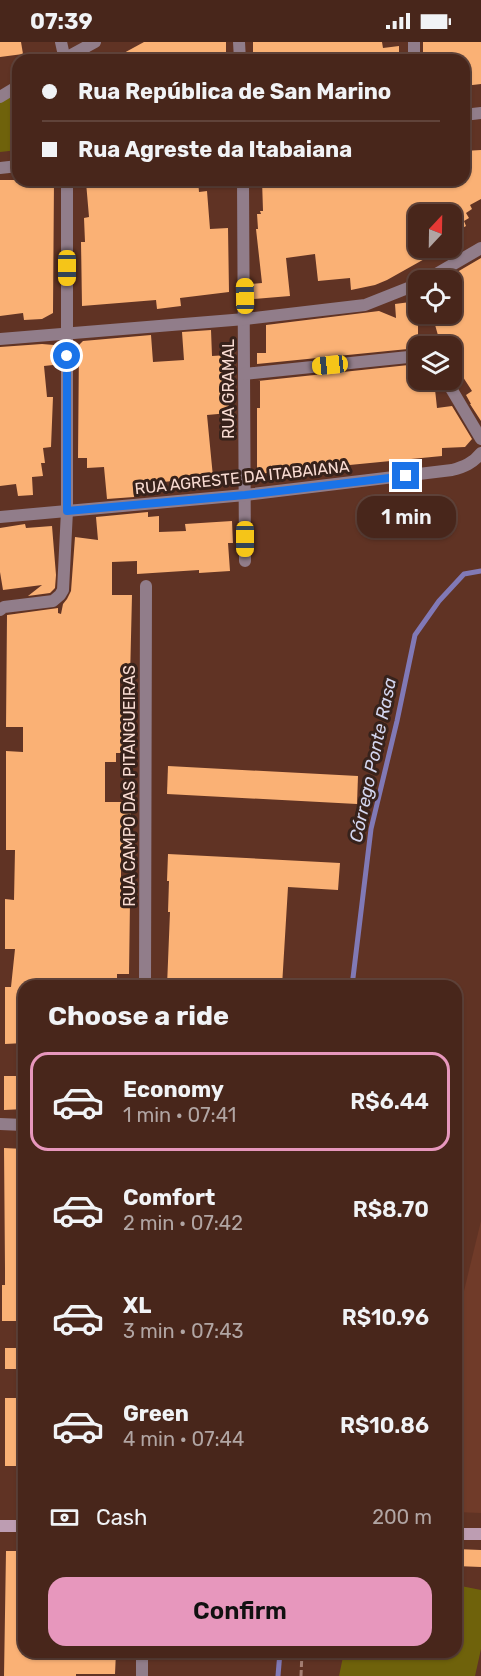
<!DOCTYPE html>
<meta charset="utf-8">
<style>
:root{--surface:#48261b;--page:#4f2e24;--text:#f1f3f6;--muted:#b1a5a3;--line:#60433a;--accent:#e797bd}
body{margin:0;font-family:Rubik,sans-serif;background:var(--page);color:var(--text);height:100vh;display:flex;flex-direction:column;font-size:22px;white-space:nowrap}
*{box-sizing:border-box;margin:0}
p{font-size:20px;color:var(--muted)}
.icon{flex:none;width:33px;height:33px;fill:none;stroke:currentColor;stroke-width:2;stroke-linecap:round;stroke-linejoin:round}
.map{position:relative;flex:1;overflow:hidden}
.drawer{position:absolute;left:18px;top:938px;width:444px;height:678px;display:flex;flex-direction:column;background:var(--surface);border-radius:18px;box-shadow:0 2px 4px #0004,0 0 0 2px var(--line)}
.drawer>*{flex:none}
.banner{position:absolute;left:12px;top:12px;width:458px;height:132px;border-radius:18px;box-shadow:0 2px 4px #0004,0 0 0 2px var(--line);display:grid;align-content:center;height:132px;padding:0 30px;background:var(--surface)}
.needle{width:39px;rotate:22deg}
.buttons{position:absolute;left:408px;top:162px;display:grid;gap:12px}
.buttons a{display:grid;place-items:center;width:54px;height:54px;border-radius:12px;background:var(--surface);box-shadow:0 2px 4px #0004,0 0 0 2px var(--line);font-size:30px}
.end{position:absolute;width:27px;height:27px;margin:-14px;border:8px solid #1a73e8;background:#fff;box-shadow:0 0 0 3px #fff}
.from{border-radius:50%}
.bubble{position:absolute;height:42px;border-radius:18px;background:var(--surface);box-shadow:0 2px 4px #0004,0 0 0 2px var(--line);font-size:20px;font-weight:600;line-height:42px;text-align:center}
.car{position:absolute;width:18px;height:36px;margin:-18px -9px;border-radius:8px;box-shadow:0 0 4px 2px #0007;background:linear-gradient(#f5c518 24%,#345 0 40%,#f5c518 0 76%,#345 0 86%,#f5c518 0)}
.banner b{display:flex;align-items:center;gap:21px;height:57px;font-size:22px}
.banner b+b{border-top:2px solid var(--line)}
.banner i{width:15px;height:15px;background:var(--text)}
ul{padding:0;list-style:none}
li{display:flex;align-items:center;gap:18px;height:99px;margin:0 12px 9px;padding:0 18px;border:3px solid transparent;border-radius:18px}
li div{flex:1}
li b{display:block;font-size:22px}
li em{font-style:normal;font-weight:600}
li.active{border-color:var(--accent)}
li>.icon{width:54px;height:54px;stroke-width:1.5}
h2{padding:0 30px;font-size:27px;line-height:72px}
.pay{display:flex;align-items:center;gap:15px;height:66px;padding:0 30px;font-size:22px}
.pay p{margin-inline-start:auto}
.primary-button{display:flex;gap:12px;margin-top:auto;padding:12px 30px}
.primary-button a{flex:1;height:69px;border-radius:18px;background:var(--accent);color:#111;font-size:24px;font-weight:600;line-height:69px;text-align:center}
.status{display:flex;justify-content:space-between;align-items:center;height:42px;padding:0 30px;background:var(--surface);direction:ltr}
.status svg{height:16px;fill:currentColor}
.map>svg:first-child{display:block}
.built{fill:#703b29}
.green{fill:#6f620b}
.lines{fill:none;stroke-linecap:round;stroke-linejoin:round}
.stream{stroke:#8179b6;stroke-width:5}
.building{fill:#fab175}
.path{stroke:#a68074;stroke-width:3;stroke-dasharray:6 3;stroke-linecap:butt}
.street{stroke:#917d8a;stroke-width:12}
.secondary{stroke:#bd9db2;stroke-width:12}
.route{stroke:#1a73e8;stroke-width:8}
.labels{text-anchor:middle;stroke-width:6;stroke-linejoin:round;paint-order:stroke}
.street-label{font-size:16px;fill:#f9dcd3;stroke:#37221b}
.water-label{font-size:18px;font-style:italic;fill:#d3d6ef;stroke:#37221b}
</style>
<div class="status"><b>07:39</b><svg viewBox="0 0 49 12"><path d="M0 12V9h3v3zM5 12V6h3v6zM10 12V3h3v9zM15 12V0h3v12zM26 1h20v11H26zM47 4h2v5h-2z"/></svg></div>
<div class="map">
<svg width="481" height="1634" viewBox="0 0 481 1634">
<rect width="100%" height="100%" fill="#603324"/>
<path class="built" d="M481,1179V1471L456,1470V1282Z"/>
<g class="green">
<path d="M18,41V108L0,110V52Z"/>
<path d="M456,1543L481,1548V1607L475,1634H339L344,1610H456Z"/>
</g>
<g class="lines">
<g class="stream">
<path d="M352,944L371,787L397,679L415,593L439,559L464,532L481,529"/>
<path d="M278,1634L280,1610"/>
</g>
</g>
<g class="building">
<path d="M0,0H21L23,12L0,15Z"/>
<path d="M144,0H226V18H111Z"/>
<path d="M253,0H382L383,6L399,4V18H253Z"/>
<path d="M423,0H481V42L464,44V18H433V15L423,16Z"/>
<path d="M481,108V157L470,163L472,167L466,171L469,176L464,179L466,184L452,192V172H418V206H444L387,238L375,243L351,248L350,236L318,239L315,212L286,216L290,254L253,257L252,255V242L262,241L256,187H258L257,172H261L260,169H263L262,138H281V140L306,138H464V109Z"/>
<path d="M0,138H54L53,271L42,277L24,278L23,271L0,274Z"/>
<path d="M90,138H198L199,150L207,149L210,187L228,186L229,250L180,256L181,264L157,267L156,258L82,264L81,200H85L84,176L89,175L86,140H90Z"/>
<path d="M481,216V379L470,362H471L466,353L472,349L452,318V304H441L432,272H452V233Z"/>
<path d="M418,259V306L257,322V311H266V283L379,269L396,276L395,262Z"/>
<path d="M211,288L212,314L228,313L229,371L207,373L213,435L133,443L134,455L107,457L104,425L87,426V416H78L79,303L83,299L151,293L153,320L184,318L182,290Z"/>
<path d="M42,302L54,303L53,323L44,324L47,355H53L51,405L43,406L45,421H41L43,434L32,435L33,453L18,454L16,442L0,444V305Z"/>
<path d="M418,322V338H434L437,366L452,364L472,397L465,405L442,406V414L257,432V366H260V339H258Z"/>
<path d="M148,470V475L159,474V490L186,489L185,482L232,479L233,501H228L230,529L199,531V528L137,532V519L112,520V553H132L130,637H120V662H130V686H125V711H116V720H105V760H131V809H121V859H130L129,932H117V944H24V1001L5,1002V945H11L15,907H5V857L14,858L15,808H6V709L23,710V685H6L7,573L58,566V571L61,572L63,562L67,557L71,549L75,495L98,498L96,475Z"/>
<path d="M25,482L26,486L52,484L56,533L55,546L50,551L28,554L42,543L3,548L0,530V486Z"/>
<path d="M168,724L358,734L357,762L167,752Z"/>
<path d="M168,812L340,821L338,848L288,845L282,944H167L170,870H168L169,839H167Z"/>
<path d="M4,1034H24V1067L4,1068Z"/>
<path d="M4,1106L24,1107V1279H2V1243H5V1227Z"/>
<rect x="5" y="1306" width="19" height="21"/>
<rect x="5" y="1356" width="19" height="68"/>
<path d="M456,1507L481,1508V1525L456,1524Z"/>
<path d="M6,1509H24V1610H116L115,1632H76V1634H4Z"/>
</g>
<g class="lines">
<path class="path" d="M301,1634L302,1610"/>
<g class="street">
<path d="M61,0L65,18"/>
<path d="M239,0L240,18"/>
<path d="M414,0V18"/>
<path d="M62,18L95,0"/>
<path d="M0,55L18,44"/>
<path d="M464,73L481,71"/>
<path d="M0,126L18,124"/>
<path d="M243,138L245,519"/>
<path d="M426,238L481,206"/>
<path d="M0,297L245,277L365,263L418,242"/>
<path d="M244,332L418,314"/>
<path d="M446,338L481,397"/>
<path d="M0,475L245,453L452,428C464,425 473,421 481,411"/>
<path d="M0,568L4,565L53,559L60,553L63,548L67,469V138"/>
<path d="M145,944L146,544"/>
<path d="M0,1082L24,1083"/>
<path d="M142,1634V1610"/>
</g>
<g class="secondary">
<path d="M0,1484H24"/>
<path d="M456,1492H481"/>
</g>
</g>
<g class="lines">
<path class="route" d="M67,314V469L245,453L406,434"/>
</g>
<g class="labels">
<g class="street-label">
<text transform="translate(228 347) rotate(-90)" y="6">RUA GRAMAL</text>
<text transform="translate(242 435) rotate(-6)" y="6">RUA AGRESTE DA ITABAIANA</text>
<text transform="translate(129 744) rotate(-90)" y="6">RUA CAMPO DAS PITANGUEIRAS</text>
</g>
<g class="water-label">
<text transform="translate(373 718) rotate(-78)" y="6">Córrego Ponte Rasa</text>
</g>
</g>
</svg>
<div class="buttons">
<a><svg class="needle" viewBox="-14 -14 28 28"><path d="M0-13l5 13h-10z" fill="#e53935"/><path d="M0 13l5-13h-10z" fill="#b1a5a3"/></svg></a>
<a><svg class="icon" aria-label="locate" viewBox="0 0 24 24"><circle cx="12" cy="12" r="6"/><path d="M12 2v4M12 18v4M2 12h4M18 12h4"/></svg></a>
<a><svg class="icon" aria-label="layers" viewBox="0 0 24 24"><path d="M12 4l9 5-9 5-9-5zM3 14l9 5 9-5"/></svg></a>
</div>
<i class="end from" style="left:67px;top:314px"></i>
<i class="end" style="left:406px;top:434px"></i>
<div class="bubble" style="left:357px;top:454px;width:99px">1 min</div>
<i class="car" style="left:67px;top:226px;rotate:180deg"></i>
<i class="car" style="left:245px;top:254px;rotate:359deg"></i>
<i class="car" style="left:330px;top:323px;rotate:264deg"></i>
<i class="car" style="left:245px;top:497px;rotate:180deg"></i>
<div class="banner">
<b><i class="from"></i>Rua República de San Marino</b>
<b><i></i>Rua Agreste da Itabaiana</b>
</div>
<section class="drawer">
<h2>Choose a ride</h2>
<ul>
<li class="active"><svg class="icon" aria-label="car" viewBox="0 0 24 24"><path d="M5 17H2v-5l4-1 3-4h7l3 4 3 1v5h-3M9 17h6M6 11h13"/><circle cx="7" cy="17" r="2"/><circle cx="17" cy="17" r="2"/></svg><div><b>Economy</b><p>1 min · 07:41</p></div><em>R$6.44</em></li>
<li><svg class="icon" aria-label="car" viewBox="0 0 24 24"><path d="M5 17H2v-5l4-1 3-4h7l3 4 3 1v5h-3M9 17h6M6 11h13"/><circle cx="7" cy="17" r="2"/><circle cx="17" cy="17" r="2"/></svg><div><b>Comfort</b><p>2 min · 07:42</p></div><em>R$8.70</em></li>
<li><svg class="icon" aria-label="car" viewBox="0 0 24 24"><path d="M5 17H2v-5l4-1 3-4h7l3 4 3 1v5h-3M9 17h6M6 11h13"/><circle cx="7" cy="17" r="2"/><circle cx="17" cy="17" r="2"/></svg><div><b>XL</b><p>3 min · 07:43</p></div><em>R$10.96</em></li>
<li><svg class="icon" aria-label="car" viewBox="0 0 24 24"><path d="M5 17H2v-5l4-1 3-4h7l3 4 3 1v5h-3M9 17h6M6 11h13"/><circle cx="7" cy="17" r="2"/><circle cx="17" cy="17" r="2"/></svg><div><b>Green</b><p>4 min · 07:44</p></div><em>R$10.86</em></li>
</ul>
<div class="pay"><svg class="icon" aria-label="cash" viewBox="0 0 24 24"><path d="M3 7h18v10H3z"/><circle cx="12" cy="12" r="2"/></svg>Cash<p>200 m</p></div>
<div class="primary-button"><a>Confirm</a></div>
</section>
</div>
